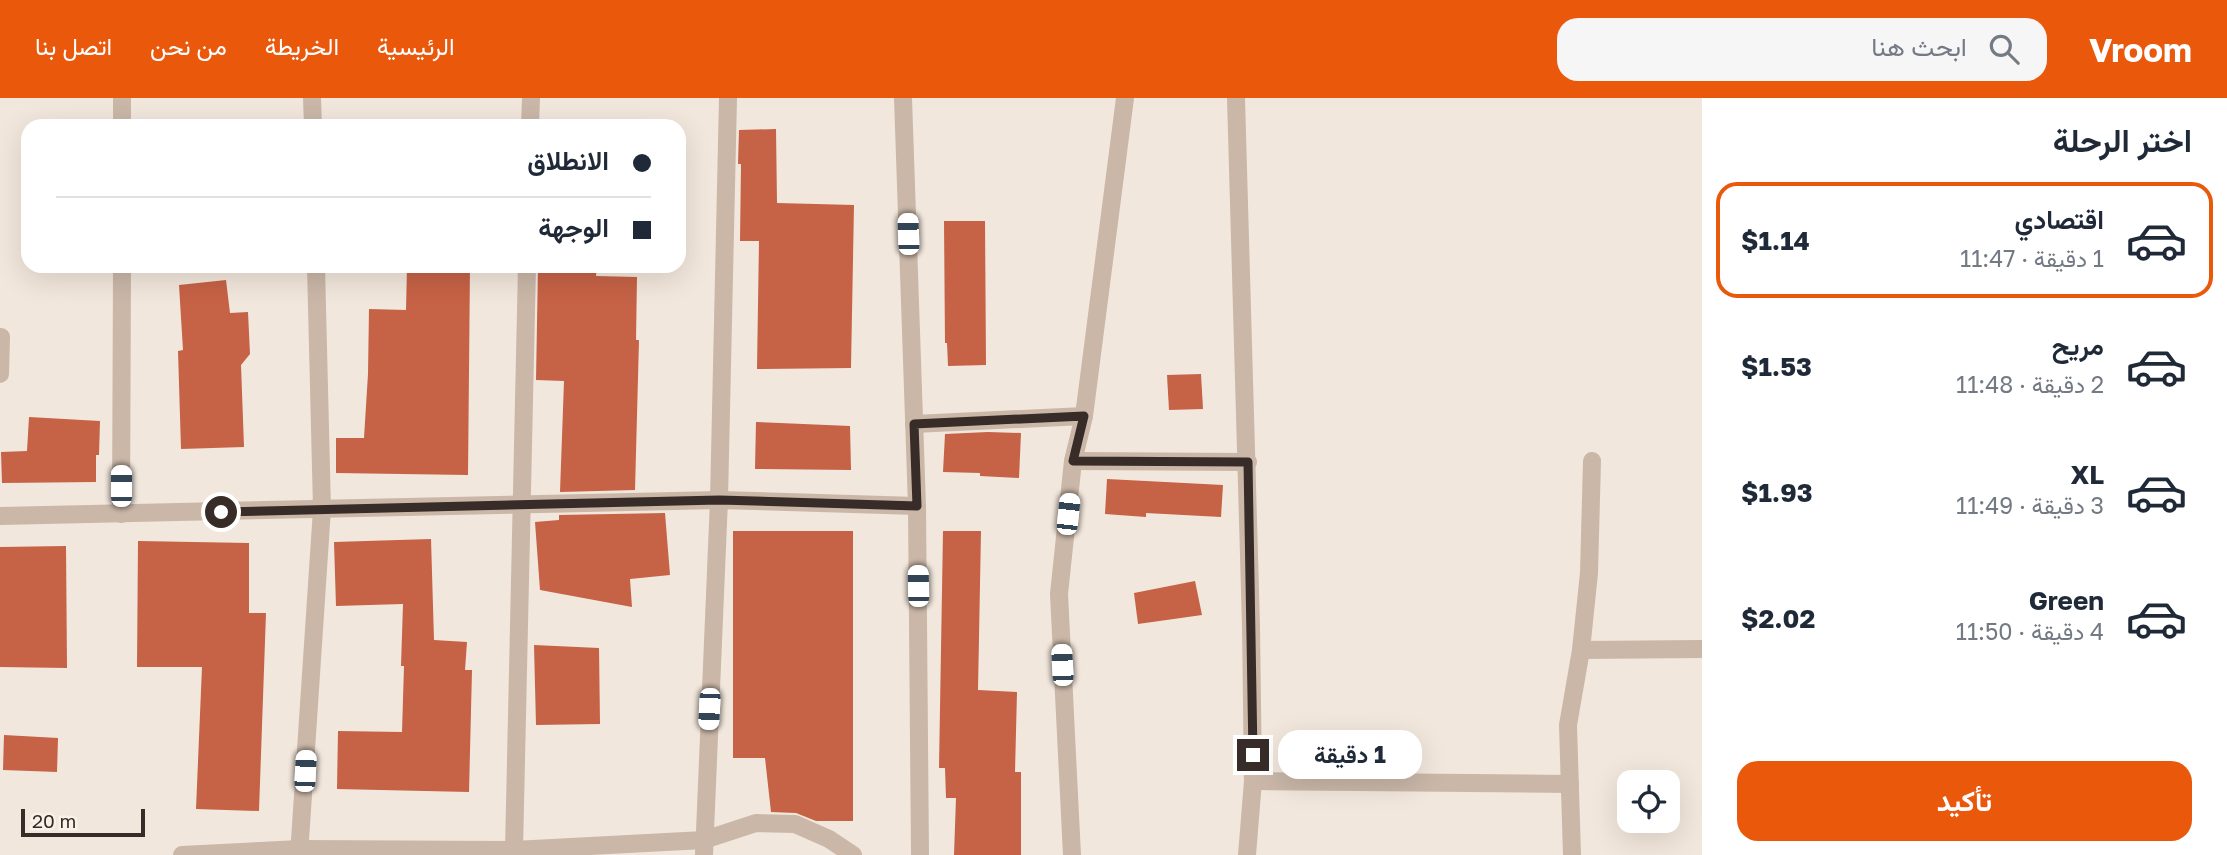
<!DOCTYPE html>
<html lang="ar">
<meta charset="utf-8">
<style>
:root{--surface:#fff;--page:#f6f6f7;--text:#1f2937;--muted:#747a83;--line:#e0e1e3;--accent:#ea580c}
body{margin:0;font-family:"Golos Text",Vazirmatn,sans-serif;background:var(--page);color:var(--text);direction:rtl;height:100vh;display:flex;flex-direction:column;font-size:26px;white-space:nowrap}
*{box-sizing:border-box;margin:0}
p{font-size:23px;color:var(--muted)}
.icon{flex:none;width:38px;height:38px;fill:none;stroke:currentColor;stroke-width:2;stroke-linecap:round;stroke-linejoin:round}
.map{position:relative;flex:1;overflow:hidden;direction:ltr}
.details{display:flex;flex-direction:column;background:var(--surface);width:525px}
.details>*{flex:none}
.hud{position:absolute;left:21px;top:21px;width:665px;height:154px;border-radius:21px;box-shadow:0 7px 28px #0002;direction:rtl;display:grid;align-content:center;height:154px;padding:0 35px;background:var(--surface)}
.fabs{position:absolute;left:1617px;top:672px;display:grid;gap:14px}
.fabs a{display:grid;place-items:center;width:63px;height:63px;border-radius:14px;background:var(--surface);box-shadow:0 7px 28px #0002;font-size:35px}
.scale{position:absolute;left:21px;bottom:18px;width:124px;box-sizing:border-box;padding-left:7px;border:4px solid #372c28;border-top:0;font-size:19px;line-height:24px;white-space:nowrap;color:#372c28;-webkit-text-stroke:5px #faf1e9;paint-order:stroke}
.end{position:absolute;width:32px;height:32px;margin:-16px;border:9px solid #372c28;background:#fff;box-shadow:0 0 0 4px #fff}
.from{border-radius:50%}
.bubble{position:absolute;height:49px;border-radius:21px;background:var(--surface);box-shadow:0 7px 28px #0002;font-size:23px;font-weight:700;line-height:49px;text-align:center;direction:rtl}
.car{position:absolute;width:21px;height:42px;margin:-21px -10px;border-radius:9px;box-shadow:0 0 5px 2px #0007;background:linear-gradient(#fff 24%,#345 0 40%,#fff 0 76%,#345 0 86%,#fff 0)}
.hud b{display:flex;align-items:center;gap:24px;height:66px;font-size:26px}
.hud b+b{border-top:2px solid var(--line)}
.hud i{width:18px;height:18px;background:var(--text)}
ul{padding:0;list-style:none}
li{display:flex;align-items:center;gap:21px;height:116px;margin:0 14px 10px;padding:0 21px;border:4px solid transparent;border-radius:21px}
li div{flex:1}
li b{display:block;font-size:26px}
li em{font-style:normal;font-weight:700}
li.selected{border-color:var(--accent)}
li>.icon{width:63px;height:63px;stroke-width:1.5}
h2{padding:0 35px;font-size:32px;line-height:84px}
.button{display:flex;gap:14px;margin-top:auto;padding:14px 35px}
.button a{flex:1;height:80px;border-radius:21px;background:var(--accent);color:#fff;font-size:28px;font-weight:700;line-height:80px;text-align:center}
header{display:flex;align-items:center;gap:42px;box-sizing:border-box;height:98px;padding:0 35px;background:var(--accent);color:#fff}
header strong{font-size:33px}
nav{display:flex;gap:38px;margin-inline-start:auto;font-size:24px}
.search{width:490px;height:63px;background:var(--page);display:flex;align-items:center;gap:18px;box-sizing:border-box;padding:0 24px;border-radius:21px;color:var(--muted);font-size:26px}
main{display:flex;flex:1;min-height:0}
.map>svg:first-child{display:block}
.building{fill:#c66246}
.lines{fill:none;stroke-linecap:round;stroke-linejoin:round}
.minor{stroke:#cab7a8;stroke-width:18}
.route{stroke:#372c28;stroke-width:9}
</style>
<header>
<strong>Vroom</strong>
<div class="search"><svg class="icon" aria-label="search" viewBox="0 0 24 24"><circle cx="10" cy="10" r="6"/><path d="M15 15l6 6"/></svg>ابحث هنا</div>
<nav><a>الرئيسية</a><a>الخريطة</a><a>من نحن</a><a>اتصل بنا</a></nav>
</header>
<main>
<section class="details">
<h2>اختر الرحلة</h2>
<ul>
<li class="selected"><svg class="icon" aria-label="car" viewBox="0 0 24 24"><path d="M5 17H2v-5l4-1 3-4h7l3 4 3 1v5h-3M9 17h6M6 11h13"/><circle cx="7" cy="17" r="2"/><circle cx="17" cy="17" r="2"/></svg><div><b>اقتصادي</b><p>1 دقيقة · 11:47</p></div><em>$1.14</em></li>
<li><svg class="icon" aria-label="car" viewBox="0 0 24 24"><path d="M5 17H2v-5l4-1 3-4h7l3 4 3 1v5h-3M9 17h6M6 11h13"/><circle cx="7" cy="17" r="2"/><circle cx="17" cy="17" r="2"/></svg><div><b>مريح</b><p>2 دقيقة · 11:48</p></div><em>$1.53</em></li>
<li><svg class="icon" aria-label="car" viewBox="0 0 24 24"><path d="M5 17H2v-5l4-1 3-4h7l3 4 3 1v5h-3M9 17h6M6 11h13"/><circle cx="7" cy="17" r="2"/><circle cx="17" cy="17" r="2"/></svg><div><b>XL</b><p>3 دقيقة · 11:49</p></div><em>$1.93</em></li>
<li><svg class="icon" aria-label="car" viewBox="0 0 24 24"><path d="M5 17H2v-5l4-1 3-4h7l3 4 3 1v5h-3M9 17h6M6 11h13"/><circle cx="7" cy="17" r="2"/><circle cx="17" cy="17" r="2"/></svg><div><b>Green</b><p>4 دقيقة · 11:50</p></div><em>$2.02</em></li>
</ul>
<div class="button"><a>تأكيد</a></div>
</section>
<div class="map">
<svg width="1702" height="757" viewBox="0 0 1702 757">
<rect width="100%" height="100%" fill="#f2e7dc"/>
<g class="building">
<path d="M776,31L777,105L854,107L851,270L757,271L759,143H740L741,66H738L739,32Z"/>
<path d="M944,123H985L986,267L948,268L947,245H945Z"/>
<path d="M407,168H470L468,377L336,375V340H364L368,276L369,211L406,212Z"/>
<path d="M538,168H597L596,178L637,179L636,242H639L635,392L560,394L564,283L536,282Z"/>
<path d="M226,182L230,215L248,214L250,256L241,267L244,349L181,351L178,253L183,252L179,187Z"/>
<path d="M1201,276L1203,311L1169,312L1167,277Z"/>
<path d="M29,319L100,323L99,357H96V384L2,385L1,354L27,353Z"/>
<path d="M756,324L850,328L851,372L755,371Z"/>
<path d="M988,334L1021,335L1019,380L980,378V375L943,374L945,336Z"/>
<path d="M1107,381L1223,387L1221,419L1146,415V419L1105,416Z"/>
<path d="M665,415L670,477L630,481L632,509L540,492L535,424L559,422V417Z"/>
<path d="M733,433H853V723H816L796,715L771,714L765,660H733Z"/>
<path d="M943,433H981L978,592L1017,594L1015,674H1021V757H954L956,700H946L945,670H939Z"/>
<path d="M431,441L434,542L467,544L465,572H472L469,694L337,691L338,633L402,634L404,568H401L403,506L336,508L334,444Z"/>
<path d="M138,443L249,445V515H266L259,713L196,711L202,569H137Z"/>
<path d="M66,448L67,570L0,569V449Z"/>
<path d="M1195,483L1202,517L1138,526L1134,495Z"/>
<path d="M534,547L599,550L600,626L536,627Z"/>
<path d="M4,637L58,640L57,674L3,672Z"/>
</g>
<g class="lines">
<g class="minor">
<path d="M312,0L313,28"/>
<path d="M903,0L917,408L920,757"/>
<path d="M1236,0L1251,528L1253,683L1247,757"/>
<path d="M122,28V0"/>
<path d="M530,28L531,0"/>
<path d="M0,276L1,239"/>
<path d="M914,326L1084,318"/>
<path d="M1073,363L1248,364"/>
<path d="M121,416L122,168"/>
<path d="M0,418L719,402L917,408"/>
<path d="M1581,552L1702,551"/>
<path d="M1253,683L1570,686"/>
<path d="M514,752L527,168"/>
<path d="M182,757L300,751L514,752L704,742L756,725L795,726L829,741L853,757"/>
<path d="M299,757L322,411L316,168"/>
<path d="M704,757L719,402L728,0"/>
<path d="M1072,757L1059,496L1073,363L1084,318L1125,0"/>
<path d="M1572,757L1568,627L1581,552L1589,475L1592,363"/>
</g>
</g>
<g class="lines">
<path class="route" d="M221,414L719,402L917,408L914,326L1084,318L1073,363L1248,364L1253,657"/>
</g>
</svg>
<div class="fabs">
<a><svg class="icon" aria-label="locate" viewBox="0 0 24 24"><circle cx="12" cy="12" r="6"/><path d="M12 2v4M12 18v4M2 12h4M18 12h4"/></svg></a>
</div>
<div class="scale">20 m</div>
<i class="end from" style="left:221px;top:414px"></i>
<i class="end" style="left:1253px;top:657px"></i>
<div class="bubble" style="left:1278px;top:632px;width:144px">1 دقيقة</div>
<i class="car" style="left:908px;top:136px;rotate:358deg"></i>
<i class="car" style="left:121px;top:388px;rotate:0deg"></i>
<i class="car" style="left:1068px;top:416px;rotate:6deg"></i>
<i class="car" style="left:918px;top:488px;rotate:359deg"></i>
<i class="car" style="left:1062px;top:567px;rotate:357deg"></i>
<i class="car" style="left:709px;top:611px;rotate:183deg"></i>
<i class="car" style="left:305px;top:673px;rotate:3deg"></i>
<div class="hud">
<b><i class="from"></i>الانطلاق</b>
<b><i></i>الوجهة</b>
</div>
</div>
</main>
